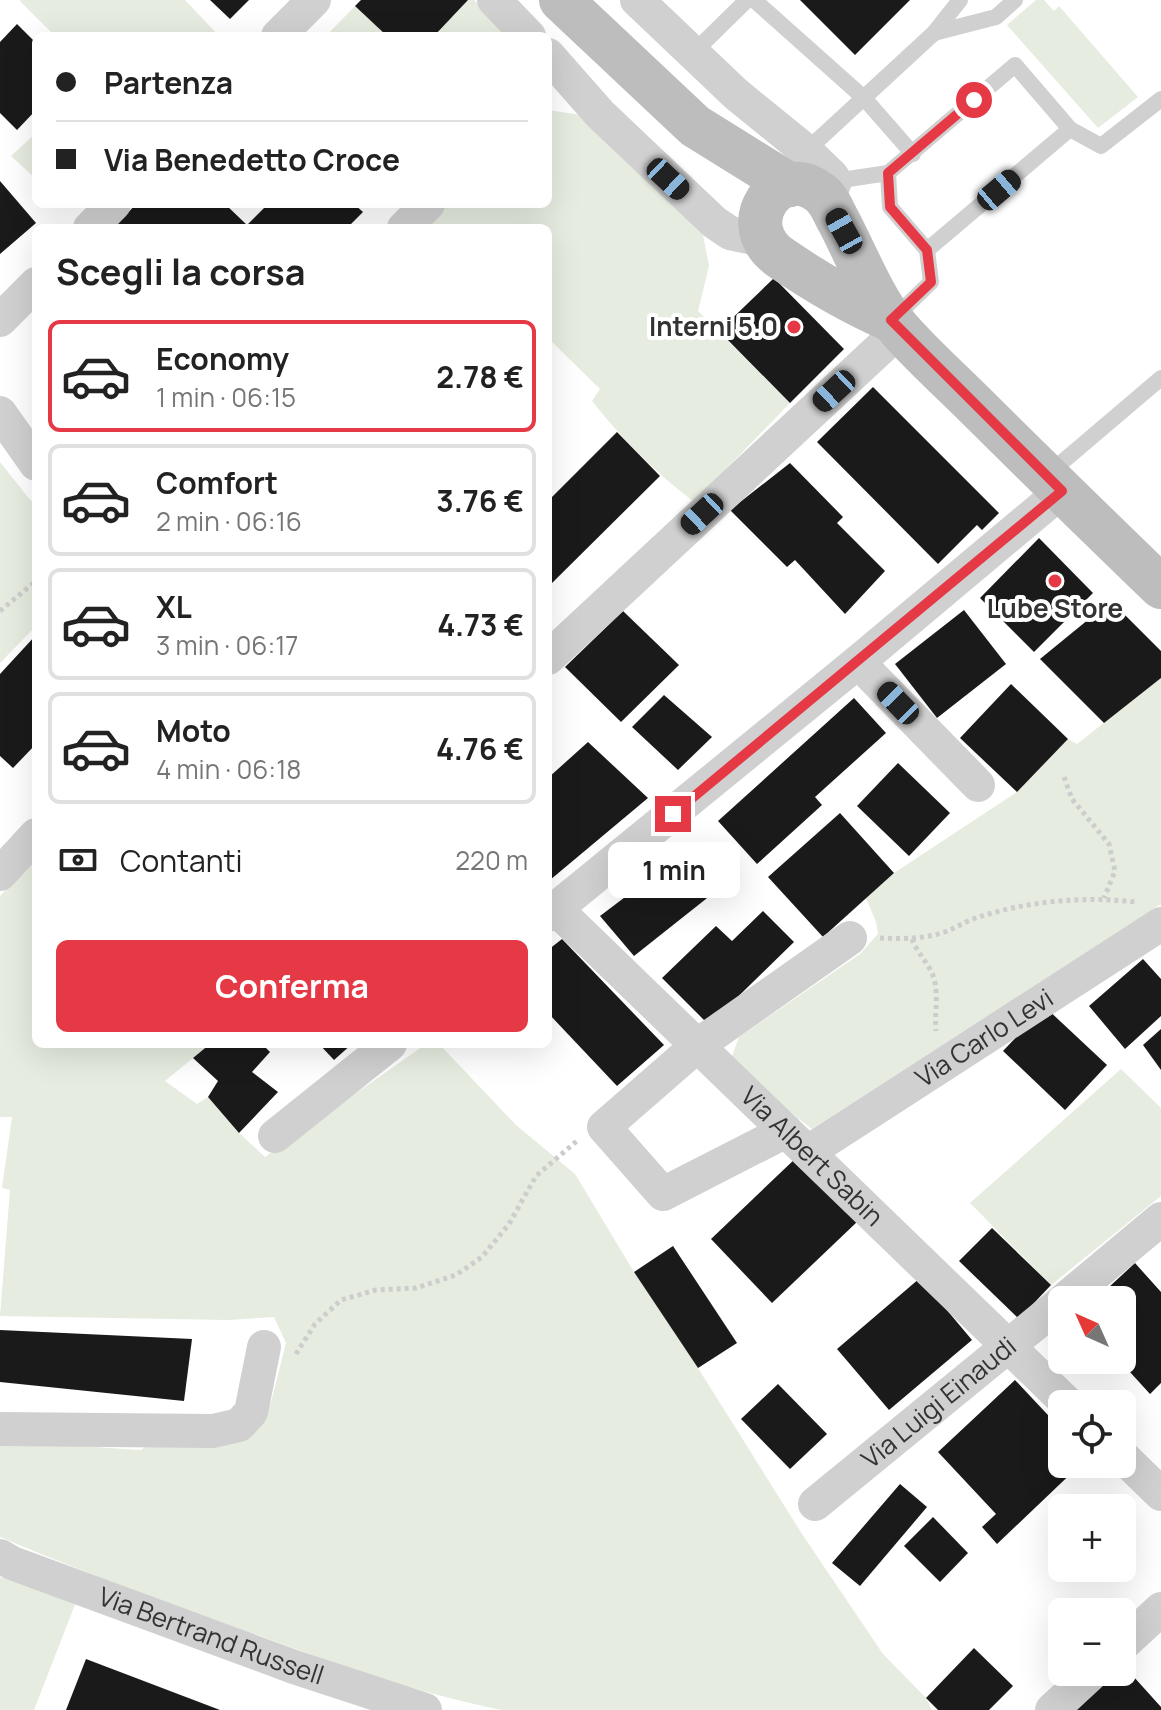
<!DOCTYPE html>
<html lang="it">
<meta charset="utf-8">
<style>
:root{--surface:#fff;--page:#f2f2f2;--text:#222;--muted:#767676;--line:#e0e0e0;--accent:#e63946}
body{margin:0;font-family:Manrope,sans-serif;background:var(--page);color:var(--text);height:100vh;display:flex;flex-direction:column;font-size:30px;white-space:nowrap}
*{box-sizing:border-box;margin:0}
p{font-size:26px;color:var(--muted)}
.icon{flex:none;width:44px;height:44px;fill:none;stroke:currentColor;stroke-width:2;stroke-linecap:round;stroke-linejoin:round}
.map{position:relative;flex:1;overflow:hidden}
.drawer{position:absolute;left:32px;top:224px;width:520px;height:824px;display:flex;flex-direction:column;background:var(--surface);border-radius:12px;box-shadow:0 8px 32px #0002}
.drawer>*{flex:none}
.banner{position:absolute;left:32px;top:32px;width:520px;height:176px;border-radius:12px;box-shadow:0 8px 32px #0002;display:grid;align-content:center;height:176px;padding:0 24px;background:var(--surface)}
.needle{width:52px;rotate:315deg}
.fabs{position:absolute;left:1048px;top:1286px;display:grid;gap:16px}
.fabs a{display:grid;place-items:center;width:88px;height:88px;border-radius:12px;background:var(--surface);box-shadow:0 8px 32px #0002;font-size:40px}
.end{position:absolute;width:36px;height:36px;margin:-18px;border:10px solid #e63946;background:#fff;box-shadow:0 0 0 4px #fff}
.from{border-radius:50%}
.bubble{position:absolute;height:56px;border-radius:12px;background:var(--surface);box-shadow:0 8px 32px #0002;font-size:26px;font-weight:700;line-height:56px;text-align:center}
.car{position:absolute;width:24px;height:48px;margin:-24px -12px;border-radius:10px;box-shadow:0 0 6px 2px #0007;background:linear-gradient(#222 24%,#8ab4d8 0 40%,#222 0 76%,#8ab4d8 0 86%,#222 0)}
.banner b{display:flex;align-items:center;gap:28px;height:76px;font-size:30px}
.banner b+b{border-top:2px solid var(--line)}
.banner i{width:20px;height:20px;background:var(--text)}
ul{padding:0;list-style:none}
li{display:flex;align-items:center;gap:24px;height:112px;margin:0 16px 12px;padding:0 8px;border:4px solid var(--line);border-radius:12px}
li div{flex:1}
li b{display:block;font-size:30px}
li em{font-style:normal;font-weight:700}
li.active{border-color:var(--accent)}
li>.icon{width:72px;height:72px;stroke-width:1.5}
h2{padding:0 24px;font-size:36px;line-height:96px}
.pay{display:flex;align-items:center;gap:20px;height:88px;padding:0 24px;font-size:30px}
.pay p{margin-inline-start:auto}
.action{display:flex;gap:16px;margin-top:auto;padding:16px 24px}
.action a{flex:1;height:92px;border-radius:12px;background:var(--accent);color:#fff;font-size:32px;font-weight:700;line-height:92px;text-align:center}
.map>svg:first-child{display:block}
.green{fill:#e6ecdf}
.building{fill:#1a1a1a}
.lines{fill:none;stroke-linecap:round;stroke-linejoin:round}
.path{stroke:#cdcdcd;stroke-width:5;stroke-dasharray:4 4;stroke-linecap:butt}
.lane{stroke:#d0d0d0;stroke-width:16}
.street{stroke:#d0d0d0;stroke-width:34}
.secondary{stroke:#bdbdbd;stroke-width:44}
.route{stroke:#e63946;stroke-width:10}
.poi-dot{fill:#e63946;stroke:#fff;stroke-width:3}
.labels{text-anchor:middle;stroke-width:8;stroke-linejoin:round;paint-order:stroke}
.poi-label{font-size:26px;font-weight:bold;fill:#333;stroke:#fff;text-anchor:end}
.street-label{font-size:26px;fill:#333;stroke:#fff}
</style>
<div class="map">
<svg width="1161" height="1710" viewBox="0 0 1161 1710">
<rect width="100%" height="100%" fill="#fff"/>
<g class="green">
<path d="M21,0H185L219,36H55L20,1Z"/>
<path d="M468,0H474L512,36H434Z"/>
<path d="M1036,0H1044L1054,11L1059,6L1138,97L1098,128L1007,25Z"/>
<path d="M355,6L387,36H326Z"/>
<path d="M548,110L581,115L703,235L709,266L698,311L790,403L694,502C655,472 622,439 592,401L600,389L548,338V228H436L429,221L447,204H548Z"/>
<path d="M36,133V179L11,156Z"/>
<path d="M0,462L31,501L36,502V626L0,663Z"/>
<path d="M1161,678V904L812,1129L772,1098L731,1059L739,1037L860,954L878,934L876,922L866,898L894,873L1017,792L1068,739L1077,744Z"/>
<path d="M36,857V1044H210L165,1081L197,1104L208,1097L239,1133L265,1157L426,1044H439L516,1125L575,1174L634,1272L698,1368L802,1534L883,1654L926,1698L932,1710H502C419,1694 337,1664 257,1635C170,1604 85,1573 0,1537V1441L141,1450L151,1442L262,1423L271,1402L286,1343L274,1317L229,1320L0,1316L10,1190L2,1188L12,1117H0V896Z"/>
<path d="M1121,1069L1161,1108V1196L1051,1285L970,1203Z"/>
<path d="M0,1577L76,1602L34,1710H0Z"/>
</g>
<g class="building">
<path d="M210,0H249L230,19Z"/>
<path d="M361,0H468L434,36H387L355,6Z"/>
<path d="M800,0H910L855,55Z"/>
<path d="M17,24L36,43V110L17,130L0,113V42Z"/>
<path d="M0,181L36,223L0,254Z"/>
<path d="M136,204H225L247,225L268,204H354L363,212L347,228H114Z"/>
<path d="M774,278L844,349L790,403L719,331Z"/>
<path d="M873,387L999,513L982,530L977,525L938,564L817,442Z"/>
<path d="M617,432L660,476L548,587V501Z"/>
<path d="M790,463L843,517L837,523L885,571L845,614L795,560L787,567L730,510Z"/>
<path d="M1039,538L1093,593L1034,652L980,598Z"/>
<path d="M1111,601L1161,651V678L1104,723L1040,659Z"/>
<path d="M964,610L1006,664L937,718L895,664Z"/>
<path d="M623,611L679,665L621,722L565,667Z"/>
<path d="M36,635V744L13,768L0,756V674Z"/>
<path d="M1011,684L1068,739L1017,792L960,738Z"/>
<path d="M664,695L712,737L678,770L632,727Z"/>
<path d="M854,698L886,733L815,797L822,805L757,864L718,821Z"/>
<path d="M588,742L648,798L550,880L548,877V778Z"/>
<path d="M898,763L950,813L909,856L857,806Z"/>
<path d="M840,813L894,873L823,937L768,877Z"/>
<path d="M690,848L721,887L634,956L600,916Z"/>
<path d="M763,911L794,942L709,1025L662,978L716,926L732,941Z"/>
<path d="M562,939L664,1045L617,1086L548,1013V950Z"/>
<path d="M1143,959L1161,979V1016L1125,1049L1089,1006Z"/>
<path d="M1045,1007L1107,1065L1065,1110L1003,1051Z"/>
<path d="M1161,1029V1070L1143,1045Z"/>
<path d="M210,1044H262L270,1052L252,1072L278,1092L239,1133L208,1097L218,1081L193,1058Z"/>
<path d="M319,1044H352L334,1060Z"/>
<path d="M797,1157L858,1221L772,1303L711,1239Z"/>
<path d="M992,1228L1051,1285L1019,1319L959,1261Z"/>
<path d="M673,1246L737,1343L698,1368L634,1272Z"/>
<path d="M1135,1263L1161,1292V1383L1150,1394L1119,1360H1122V1300H1095Z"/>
<path d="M920,1278L972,1340L889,1410L837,1349Z"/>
<path d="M0,1330L192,1339L184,1401L0,1382Z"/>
<path d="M1015,1380L1062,1430V1464H1081L997,1544L982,1527L996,1514L938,1452Z"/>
<path d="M778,1384L827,1434L790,1469L741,1419Z"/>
<path d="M900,1484L927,1507L860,1586L832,1563Z"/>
<path d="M933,1517L968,1553L940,1582L904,1546Z"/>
<path d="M974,1648L1013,1686L989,1710H938L926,1698Z"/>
<path d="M86,1659L220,1710H66Z"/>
<path d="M1124,1666L1161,1707V1710H1076L1117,1672H1122Z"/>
</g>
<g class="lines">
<g class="path">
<path d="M0,611L36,581"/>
<path d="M1064,777L1072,799L1109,844L1115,871L1104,898"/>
<path d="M880,938C901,939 922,939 942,933C954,929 964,922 976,918C1026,901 1084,896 1136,902"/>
<path d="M912,939C917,952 926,961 932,973C940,993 934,1011 936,1031"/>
<path d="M296,1354L315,1324L341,1300L376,1290L416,1288L456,1275L482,1257L509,1224L536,1176L578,1140"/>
</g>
<g class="lane">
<path d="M754,0L864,98L913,154"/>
<path d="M934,33L996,17L1015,0"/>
<path d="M693,53L747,0"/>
<path d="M806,151L934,33L960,0"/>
<path d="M888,173L890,207L927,250L931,282L894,318"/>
<path d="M835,181L888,173L1015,65L1070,129"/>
<path d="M927,250L1070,129L1101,146L1161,99"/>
<path d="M1047,475L1161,378"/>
</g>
<g class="street">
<path d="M494,0L529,36"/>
<path d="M637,0L736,94L806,151L832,176L835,181L828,201"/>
<path d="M278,36L314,0"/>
<path d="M548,55L600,114L714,222L730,233L763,240"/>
<path d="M90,228L114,204"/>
<path d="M404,228L428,204"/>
<path d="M0,320L36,284"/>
<path d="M0,413L36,464"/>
<path d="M548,658L900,330"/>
<path d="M858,662L978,785"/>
<path d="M0,874L36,835"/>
<path id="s1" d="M556,909L1068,1404"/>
<path d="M548,915L858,662L1062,491"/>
<path d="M786,1131L663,1194L604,1127L698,1045L850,938"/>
<path d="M275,1136L390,1044"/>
<path id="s2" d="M808,1152L1161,924"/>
<path d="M1064,1300L1161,1219"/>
<path d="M0,1429L213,1431L239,1425L251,1412L264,1347"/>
<path d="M1122,1456L1161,1494"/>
<path id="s3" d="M815,1504L1062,1302"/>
<path id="s4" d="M0,1556L12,1563L294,1667L425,1710"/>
<path d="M1122,1645L1161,1609"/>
<path d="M1052,1710L1093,1672"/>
</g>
<g class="secondary">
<path d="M561,0L695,126L790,185"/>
<path d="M891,320C852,303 816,282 781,258C733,225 778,161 819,192C829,199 833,211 839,222C854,250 874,300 894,323C918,352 948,378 975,405C1036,466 1099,527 1161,587"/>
</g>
</g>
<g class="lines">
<path class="route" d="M673,814L1062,491L891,320L931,282L927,250L890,207L888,173L974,100"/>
</g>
<g class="poi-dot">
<circle cx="794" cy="327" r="8"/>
<circle cx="1055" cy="581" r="8"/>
</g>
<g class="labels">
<g class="poi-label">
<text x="778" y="336">Interni 5.0</text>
<text x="1055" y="618" text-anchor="middle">Lube Store</text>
</g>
<g class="street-label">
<text dy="9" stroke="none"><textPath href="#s2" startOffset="210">Via Carlo Levi</textPath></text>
<text dy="9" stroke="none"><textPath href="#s1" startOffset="356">Via Albert Sabin</textPath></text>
<text dy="9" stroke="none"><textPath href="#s3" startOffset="160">Via Luigi Einaudi</textPath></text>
<text dy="9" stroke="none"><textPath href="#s4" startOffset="226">Via Bertrand Russell</textPath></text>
</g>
</g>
</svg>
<div class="fabs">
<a><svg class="needle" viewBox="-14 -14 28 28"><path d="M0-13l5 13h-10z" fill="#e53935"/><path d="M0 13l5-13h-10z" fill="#767676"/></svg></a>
<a><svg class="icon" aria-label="locate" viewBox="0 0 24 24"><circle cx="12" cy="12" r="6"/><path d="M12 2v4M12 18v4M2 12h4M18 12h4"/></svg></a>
<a>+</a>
<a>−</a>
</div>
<i class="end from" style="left:974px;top:100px"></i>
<i class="end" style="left:673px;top:814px"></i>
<div class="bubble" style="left:608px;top:842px;width:132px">1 min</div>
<i class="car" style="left:668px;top:179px;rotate:133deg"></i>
<i class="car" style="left:999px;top:190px;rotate:50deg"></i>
<i class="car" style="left:844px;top:231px;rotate:331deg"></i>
<i class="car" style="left:834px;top:391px;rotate:227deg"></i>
<i class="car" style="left:702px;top:514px;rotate:227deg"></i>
<i class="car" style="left:898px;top:703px;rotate:316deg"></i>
<div class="banner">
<b><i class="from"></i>Partenza</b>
<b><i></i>Via Benedetto Croce</b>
</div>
<section class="drawer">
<h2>Scegli la corsa</h2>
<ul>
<li class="active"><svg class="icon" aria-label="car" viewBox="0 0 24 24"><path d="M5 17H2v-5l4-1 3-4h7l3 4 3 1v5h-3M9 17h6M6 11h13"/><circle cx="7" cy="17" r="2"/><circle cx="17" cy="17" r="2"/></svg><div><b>Economy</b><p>1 min · 06:15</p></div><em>2.78 €</em></li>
<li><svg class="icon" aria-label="car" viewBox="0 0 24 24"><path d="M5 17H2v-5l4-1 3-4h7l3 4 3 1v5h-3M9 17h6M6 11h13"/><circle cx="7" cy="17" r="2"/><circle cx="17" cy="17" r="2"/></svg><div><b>Comfort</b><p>2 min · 06:16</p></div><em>3.76 €</em></li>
<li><svg class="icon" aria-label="car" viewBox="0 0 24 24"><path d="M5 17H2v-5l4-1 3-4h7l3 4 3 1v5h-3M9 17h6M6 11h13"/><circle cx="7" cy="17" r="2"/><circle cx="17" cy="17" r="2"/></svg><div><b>XL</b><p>3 min · 06:17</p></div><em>4.73 €</em></li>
<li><svg class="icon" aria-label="car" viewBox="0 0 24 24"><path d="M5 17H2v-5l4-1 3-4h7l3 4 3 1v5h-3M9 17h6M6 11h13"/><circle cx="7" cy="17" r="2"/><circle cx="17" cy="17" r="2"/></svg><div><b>Moto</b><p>4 min · 06:18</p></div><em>4.76 €</em></li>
</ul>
<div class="pay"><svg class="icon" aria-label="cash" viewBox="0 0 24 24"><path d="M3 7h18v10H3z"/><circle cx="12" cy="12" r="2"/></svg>Contanti<p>220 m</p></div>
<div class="action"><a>Conferma</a></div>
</section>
</div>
